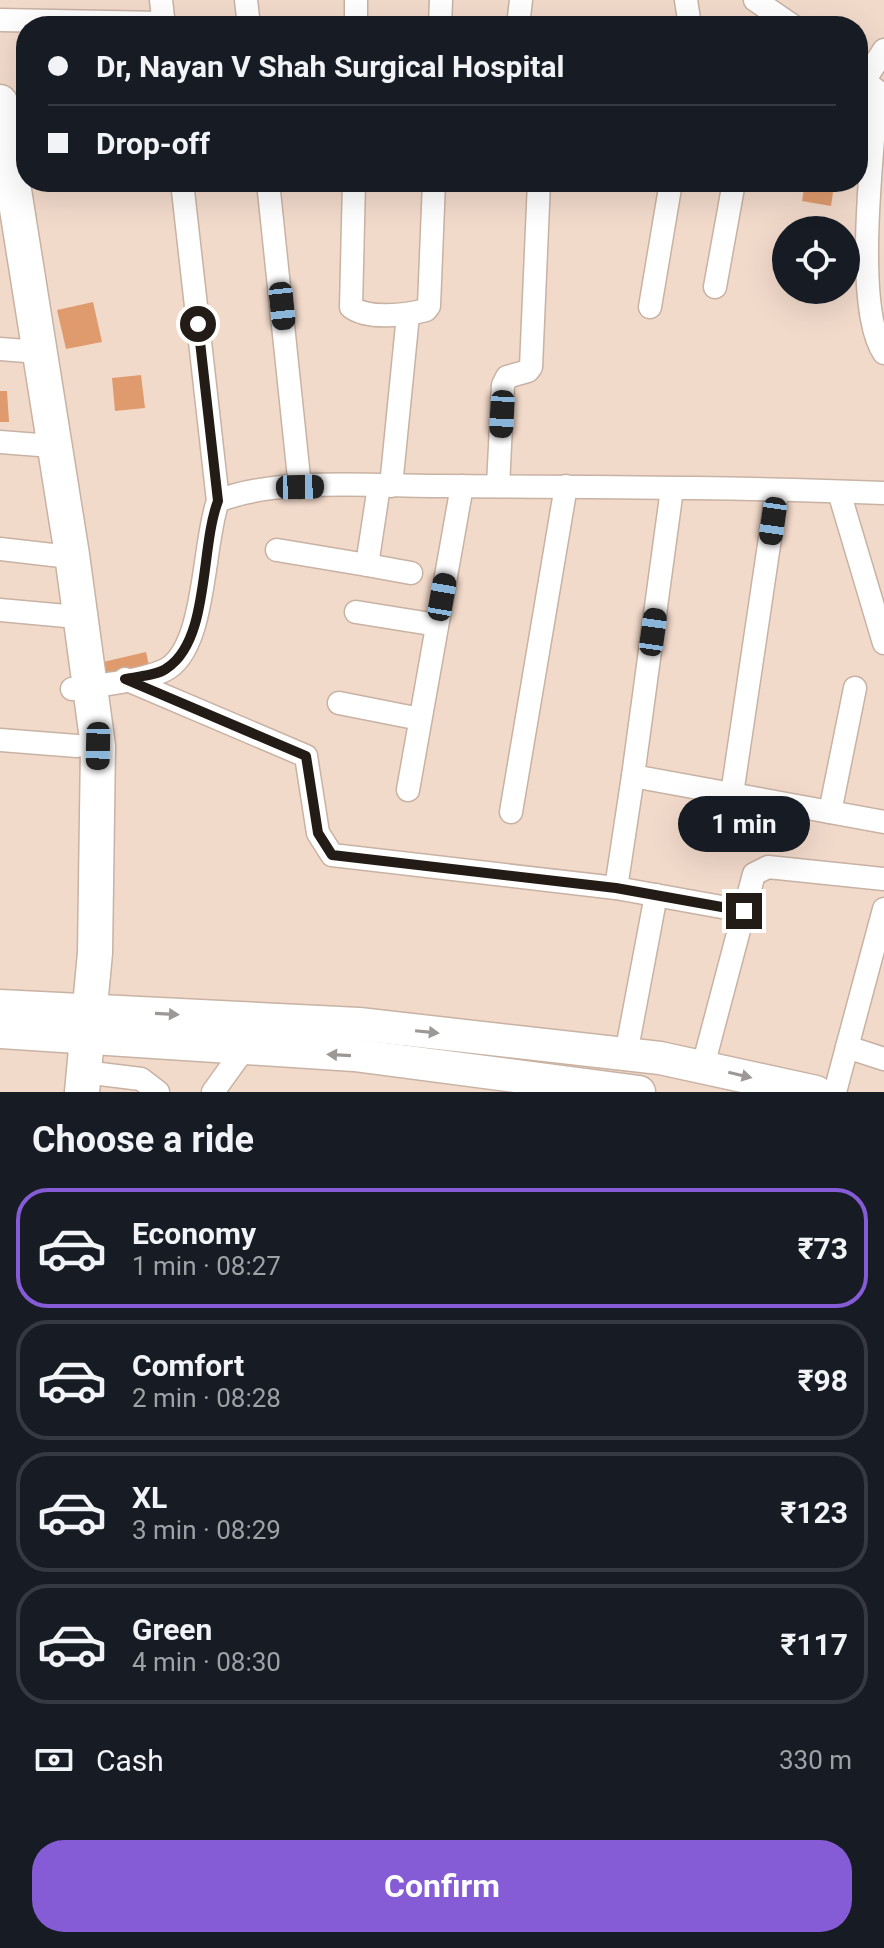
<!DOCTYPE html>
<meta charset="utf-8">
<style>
:root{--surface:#171b24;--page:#20242c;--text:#f1f3f6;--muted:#9ea1a6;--line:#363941;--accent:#855cd6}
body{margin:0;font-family:Roboto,sans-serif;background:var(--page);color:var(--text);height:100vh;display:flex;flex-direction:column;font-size:30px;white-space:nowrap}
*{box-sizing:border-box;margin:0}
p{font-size:26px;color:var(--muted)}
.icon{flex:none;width:44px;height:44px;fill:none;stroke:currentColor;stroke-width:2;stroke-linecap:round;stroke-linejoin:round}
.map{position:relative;height:1092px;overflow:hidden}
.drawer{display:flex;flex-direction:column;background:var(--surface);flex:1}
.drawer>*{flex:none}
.banner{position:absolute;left:16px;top:16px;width:852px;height:176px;border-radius:32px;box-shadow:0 8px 32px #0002;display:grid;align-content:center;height:176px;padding:0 32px;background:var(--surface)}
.buttons{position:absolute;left:772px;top:216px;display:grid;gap:16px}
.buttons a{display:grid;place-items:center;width:88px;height:88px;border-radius:50%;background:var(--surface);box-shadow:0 8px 32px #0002;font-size:40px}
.end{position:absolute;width:36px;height:36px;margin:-18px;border:10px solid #231b15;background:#fff;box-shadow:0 0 0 4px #fff}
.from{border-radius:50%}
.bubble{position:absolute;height:56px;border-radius:28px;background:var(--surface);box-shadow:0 8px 32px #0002;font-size:26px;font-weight:700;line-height:56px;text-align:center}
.car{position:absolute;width:24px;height:48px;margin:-24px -12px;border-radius:10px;box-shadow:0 0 6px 2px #0007;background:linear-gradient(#222 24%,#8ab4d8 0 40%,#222 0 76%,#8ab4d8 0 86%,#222 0)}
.banner b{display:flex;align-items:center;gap:28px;height:76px;font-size:30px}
.banner b+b{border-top:2px solid var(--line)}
.banner i{width:20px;height:20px;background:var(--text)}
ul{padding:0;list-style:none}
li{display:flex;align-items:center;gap:24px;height:120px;margin:0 16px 12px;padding:0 16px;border:4px solid var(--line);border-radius:32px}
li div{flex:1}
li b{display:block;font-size:30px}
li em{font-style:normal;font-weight:700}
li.selected{border-color:var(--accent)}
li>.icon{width:72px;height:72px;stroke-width:1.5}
h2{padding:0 32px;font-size:36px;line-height:96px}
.pay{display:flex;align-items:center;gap:20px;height:88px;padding:0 32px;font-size:30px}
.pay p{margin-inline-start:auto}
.action{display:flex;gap:16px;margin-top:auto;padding:16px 32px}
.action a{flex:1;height:92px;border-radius:32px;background:var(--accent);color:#fff;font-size:32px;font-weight:700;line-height:92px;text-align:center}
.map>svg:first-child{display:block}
.building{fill:#df9b6d}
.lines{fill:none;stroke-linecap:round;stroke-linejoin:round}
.street-casing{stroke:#c8b2a3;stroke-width:25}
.secondary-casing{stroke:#c8b2a3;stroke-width:35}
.primary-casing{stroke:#c8b2a3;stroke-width:37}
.street{stroke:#fff;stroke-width:22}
.secondary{stroke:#fff;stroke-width:32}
.primary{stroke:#fff;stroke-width:34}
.oneway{fill:#9c9896}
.route{stroke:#231b15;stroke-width:10}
</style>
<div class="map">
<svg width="884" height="1092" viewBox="0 0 884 1092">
<rect width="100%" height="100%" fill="#f2dacb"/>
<g class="building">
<path d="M805,182L834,186L831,206L802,201Z"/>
<path d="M93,302L102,342L66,349L57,310Z"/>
<path d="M141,375L145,408L115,411L112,378Z"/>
<path d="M0,391H7L9,422H0Z"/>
<path d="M146,652L150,670L107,680L103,662Z"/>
</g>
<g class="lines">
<g class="street-casing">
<g id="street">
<path d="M161,0L164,26"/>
<path d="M246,0L249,26"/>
<path d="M686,0L690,26"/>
<path d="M755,0L793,26"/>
<path d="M0,20L164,23"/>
<path d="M356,26V0"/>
<path d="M440,26L441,0"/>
<path d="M518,26L521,0"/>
<path d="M858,76L877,91C873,149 853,308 884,353"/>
<path d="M864,81L884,50"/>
<path d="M182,182L218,501"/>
<path d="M268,182L300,487"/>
<path d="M354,182L351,307C368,320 407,315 426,310L429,306L434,182"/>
<path d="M715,287L734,182"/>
<path d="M650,307L671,182"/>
<path d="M0,349L26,351"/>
<path d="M0,442L39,445"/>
<path d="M391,486L408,315"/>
<path d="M498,486L503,385L507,377L528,371L531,367L539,182"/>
<path d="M672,489L633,776L884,822"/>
<path d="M839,492L884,643"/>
<path d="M0,549L61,556"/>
<path d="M277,550L367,565L379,486"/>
<path d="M367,565L411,573"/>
<path d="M0,610L66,616"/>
<path d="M356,612L437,625"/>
<path d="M125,679L306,756L318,833L332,855L616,888L744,911L703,1066"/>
<path d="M72,689C100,685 137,682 163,671C207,652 202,544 218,501C276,477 376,486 441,486C588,487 737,487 884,493"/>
<path d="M339,703L420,719"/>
<path d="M0,740L77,746"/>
<path d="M408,790L462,486"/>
<path d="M732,794L777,491"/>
<path d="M511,812L566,486"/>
<path d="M830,812L855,688"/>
<path d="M616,888L633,776"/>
<path d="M744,911L754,874L768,867L884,879"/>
<path d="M847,1047L884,1059"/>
<path d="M626,1054L656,895"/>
<path d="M84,1072L141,1079L158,1092"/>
<path d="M213,1092L244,1049"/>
<path d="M835,1092L884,909"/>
</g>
</g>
<g class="secondary-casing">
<g id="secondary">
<path d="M0,1006L359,1024L660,1058L816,1092"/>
<path d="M0,1032L354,1055L639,1092"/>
</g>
</g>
<g class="primary-casing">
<path id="primary" d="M0,102L72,555L98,746L95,953L82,1092"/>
</g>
<use href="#street" class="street"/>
<use href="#secondary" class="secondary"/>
<use href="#primary" class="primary"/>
</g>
<defs><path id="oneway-solid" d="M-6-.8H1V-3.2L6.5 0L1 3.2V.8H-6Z" transform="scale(2)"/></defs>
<g class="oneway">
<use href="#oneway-solid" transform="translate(167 1014) rotate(3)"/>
<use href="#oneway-solid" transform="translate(427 1032) rotate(6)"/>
<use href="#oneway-solid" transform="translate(339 1055) rotate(-177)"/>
<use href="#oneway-solid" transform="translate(740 1075) rotate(13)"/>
</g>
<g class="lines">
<path class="route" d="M198,324L218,501C200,548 210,640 167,668C157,676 138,676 125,679L306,756L318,833L332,855L616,888L744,911"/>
</g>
</svg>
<div class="buttons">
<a><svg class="icon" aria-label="locate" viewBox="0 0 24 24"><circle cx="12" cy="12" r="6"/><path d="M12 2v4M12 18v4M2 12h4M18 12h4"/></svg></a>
</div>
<i class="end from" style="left:198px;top:324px"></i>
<i class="end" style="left:744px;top:911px"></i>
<div class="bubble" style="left:678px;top:796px;width:132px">1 min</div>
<i class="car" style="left:282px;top:306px;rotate:174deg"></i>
<i class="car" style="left:502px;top:414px;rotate:183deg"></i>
<i class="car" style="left:300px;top:487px;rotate:89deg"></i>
<i class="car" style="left:773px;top:521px;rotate:188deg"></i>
<i class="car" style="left:442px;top:597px;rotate:10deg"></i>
<i class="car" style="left:653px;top:632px;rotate:8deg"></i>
<i class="car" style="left:98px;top:746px;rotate:181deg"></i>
<div class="banner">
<b><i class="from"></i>Dr, Nayan V Shah Surgical Hospital</b>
<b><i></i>Drop-off</b>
</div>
</div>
<section class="drawer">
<h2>Choose a ride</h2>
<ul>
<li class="selected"><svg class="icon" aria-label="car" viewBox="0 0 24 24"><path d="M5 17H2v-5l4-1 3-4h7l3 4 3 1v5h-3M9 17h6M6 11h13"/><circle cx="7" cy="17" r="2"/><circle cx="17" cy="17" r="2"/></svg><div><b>Economy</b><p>1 min · 08:27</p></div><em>₹73</em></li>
<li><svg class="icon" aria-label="car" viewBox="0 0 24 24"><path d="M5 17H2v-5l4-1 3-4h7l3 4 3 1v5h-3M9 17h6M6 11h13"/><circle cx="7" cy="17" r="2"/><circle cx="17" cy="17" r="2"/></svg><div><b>Comfort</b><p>2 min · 08:28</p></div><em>₹98</em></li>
<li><svg class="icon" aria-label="car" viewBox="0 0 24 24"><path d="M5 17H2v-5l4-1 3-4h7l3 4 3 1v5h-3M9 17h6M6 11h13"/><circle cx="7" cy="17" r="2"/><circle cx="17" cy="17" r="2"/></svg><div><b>XL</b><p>3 min · 08:29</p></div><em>₹123</em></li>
<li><svg class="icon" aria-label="car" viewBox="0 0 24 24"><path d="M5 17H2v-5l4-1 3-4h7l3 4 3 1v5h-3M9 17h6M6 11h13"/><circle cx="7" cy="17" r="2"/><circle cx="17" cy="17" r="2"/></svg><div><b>Green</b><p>4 min · 08:30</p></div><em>₹117</em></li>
</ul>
<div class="pay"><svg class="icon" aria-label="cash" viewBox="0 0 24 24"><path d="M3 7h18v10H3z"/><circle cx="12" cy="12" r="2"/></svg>Cash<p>330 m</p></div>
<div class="action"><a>Confirm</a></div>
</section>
